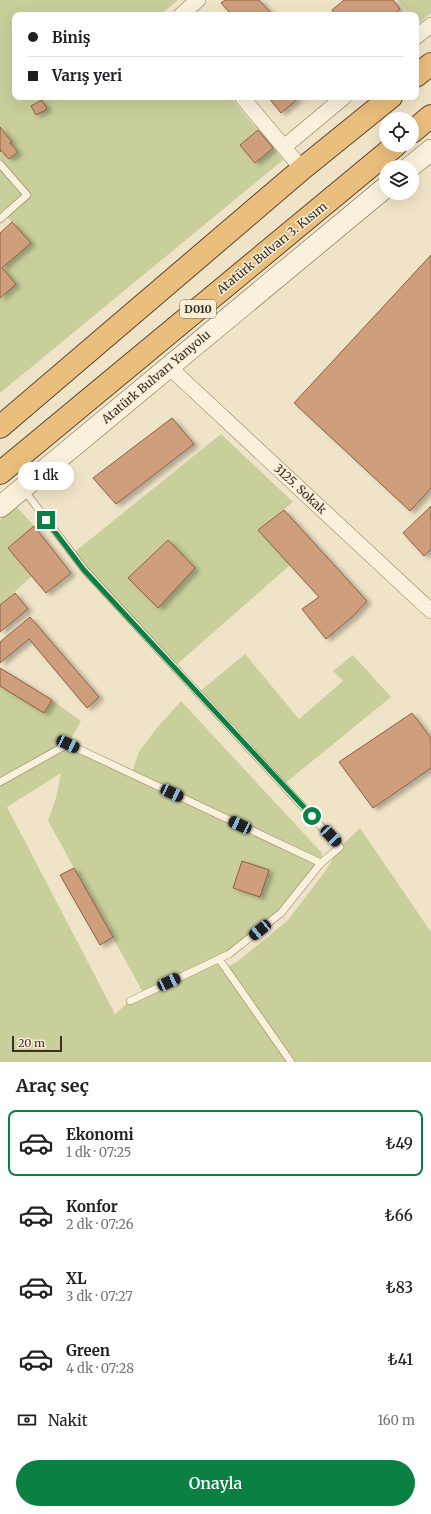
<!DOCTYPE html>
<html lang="tr">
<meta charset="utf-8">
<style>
:root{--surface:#fff;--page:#f6f6f6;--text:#202124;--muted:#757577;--line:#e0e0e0;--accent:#0b8043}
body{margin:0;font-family:Merriweather,serif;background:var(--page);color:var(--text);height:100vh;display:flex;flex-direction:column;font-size:15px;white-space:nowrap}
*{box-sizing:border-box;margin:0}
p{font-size:13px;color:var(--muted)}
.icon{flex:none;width:22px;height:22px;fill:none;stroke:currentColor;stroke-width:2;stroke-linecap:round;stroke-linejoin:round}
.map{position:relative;height:1062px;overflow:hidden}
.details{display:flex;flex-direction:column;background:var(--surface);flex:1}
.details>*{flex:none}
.top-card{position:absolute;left:12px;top:12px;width:407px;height:88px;border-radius:8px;box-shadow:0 4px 16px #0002;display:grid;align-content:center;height:88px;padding:0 16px;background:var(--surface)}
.controls{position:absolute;left:379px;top:112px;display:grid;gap:8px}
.controls a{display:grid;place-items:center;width:40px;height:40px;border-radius:50%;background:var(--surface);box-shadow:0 4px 16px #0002;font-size:20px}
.scale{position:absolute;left:12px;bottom:10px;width:50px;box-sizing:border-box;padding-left:4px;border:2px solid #3d2e20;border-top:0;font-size:11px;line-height:14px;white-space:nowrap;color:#3d2e20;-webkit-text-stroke:3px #f7eed8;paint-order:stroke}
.end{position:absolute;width:18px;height:18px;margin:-9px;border:5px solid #0b8043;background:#fff;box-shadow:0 0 0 2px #fff}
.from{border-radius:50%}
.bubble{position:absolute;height:28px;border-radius:14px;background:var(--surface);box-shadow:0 4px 16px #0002;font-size:13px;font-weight:600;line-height:28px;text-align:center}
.car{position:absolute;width:12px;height:24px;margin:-12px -6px;border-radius:5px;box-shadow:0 0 3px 1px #0007;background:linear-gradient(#222 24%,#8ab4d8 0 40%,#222 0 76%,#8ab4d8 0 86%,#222 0)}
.top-card b{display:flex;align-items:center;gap:14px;height:38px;font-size:15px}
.top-card b+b{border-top:1px solid var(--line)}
.top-card i{width:10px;height:10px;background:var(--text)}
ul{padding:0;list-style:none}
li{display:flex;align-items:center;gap:12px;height:66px;margin:0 8px 6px;padding:0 8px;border:2px solid transparent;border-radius:8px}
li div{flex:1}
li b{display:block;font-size:15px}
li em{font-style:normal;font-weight:600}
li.current{border-color:var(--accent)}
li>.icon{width:36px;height:36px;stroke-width:1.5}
h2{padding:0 16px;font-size:18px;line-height:48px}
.pay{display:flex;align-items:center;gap:10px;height:44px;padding:0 16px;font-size:15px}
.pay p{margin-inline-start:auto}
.primary-button{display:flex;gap:8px;margin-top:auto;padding:8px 16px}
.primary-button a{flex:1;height:46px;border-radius:24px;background:var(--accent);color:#fff;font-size:16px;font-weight:600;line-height:46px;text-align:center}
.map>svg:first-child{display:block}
.green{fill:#c9cf9b;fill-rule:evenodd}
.building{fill:#cf9f7d;stroke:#8d5f41;filter:url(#shadow)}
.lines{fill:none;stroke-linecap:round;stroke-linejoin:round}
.service-casing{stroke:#8d765c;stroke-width:8}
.minor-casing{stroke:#8d765c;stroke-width:16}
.secondary-casing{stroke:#6f573f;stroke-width:22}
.trunk-casing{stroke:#5b4430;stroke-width:24}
.service{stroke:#faf1dc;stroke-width:7}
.minor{stroke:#faf1dc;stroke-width:15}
.secondary{stroke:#faf1dc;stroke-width:21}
.trunk{stroke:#eabe7c;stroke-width:22}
.route{stroke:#0b8043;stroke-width:5}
.labels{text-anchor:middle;stroke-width:3;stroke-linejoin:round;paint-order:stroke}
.shield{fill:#f7eed8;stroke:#756857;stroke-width:1}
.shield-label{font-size:11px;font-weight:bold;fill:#3d2e20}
.street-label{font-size:12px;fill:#3d2e20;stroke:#f7eed8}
</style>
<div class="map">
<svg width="431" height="1062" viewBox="0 0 431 1062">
<defs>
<filter id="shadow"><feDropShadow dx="4.5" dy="2.5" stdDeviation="2" flood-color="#0004"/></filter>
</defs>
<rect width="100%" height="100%" fill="#f0e4c8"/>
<g class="green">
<path d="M0,0H178L160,15H15V97H230L258,130L241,146L255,163L273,148L283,160L0,393V298L16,284L2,268L31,243L5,215L0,219Z"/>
<path d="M398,0H431V13L417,24L416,15H410Z"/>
<path d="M221,434L293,502L259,530L290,565L174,667L72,554Z"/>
<path d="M17,507L34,526L8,548L32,576L0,605V520Z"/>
<path d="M245,654L299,719L343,681L333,671L353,655L391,697L283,785L198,693Z"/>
<path d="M0,686L52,700L81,721L68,744L131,774L139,752L156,729L181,701L322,853L321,863L281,913L219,959L291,1062H0ZM61,773L56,798L48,821L144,994L130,1001L115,1014L7,807Z"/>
<path d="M360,828L431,932V1062H292L226,967L237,962L288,920L326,870L340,847Z"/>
</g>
<g class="building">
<path d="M225,0H259L273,15H232L221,3Z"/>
<path d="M344,0H393L400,9L393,15H336L332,10Z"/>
<path d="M268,97H300L281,113Z"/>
<path d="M42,100L47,109L36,115L31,106Z"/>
<path d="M0,127L12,142L10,143L18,152L9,159L1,150L0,152Z"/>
<path d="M258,130L273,148L255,163L240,145Z"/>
<path d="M12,222L31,243L2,268L16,284L0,298V233Z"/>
<path d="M431,255V488L410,511L294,403Z"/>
<path d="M172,418L194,444L116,504L93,478Z"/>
<path d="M431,506V549L424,556L403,533Z"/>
<path d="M284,510L367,601L353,616L326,639L302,609L319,597L258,530Z"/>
<path d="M34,526L71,573L46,593L8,548Z"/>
<path d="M168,540L195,568L158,608L128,578Z"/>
<path d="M15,593L28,609L0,632V605Z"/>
<path d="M30,617L99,697L87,708L29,639L0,663V642Z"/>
<path d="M0,668L52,700L44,713L0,686Z"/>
<path d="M412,713L431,738V768L373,808L339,762Z"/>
<path d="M242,861L269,870L260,897L233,888Z"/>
<path d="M74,868L113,937L100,945L60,875Z"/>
</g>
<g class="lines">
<g class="service-casing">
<g id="service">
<path d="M0,164L27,195L0,219"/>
<path d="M0,782L68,744L321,863L340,847L84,569L24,490"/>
<path d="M219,959L291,1062"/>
<path d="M130,1001L229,954L281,913L321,863"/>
</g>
</g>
<g class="minor-casing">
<g id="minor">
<path d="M181,15L198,0"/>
<path d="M416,37L431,25"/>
<path d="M242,97L302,169"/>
<path d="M284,147L344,97"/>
<path d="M169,367L431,611"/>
</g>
</g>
<g class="secondary-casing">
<g id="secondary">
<path d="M410,167L431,150"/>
<path d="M0,507L386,187"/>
</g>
</g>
<g class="trunk-casing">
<g id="trunk">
<path d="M416,76L431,64"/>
<path d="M412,132L431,116"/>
<path d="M0,427L302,169L391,97"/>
<path d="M0,473L396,145"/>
</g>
</g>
<use href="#service" class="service"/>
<use href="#minor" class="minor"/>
<use href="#secondary" class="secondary"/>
<use href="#trunk" class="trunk"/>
</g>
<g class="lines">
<path class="route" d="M46,520L84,570L312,816"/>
</g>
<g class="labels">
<rect class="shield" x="180" y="300" width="36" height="18" rx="3"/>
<g class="shield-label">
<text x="198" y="313">D010</text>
</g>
<g class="street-label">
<text transform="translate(272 248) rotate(-39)" y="4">Atatürk Bulvarı 3. Kısım</text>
<text transform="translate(156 377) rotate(-40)" y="4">Atatürk Bulvarı Yanyolu</text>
<text transform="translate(300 489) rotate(43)" y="4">3125. Sokak</text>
</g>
</g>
</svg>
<div class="controls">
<a><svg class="icon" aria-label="locate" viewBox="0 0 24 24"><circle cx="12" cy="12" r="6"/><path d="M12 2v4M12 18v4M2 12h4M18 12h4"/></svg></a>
<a><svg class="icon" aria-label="layers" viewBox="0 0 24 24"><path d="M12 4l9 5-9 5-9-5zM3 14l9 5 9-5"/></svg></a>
</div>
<div class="scale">20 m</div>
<i class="end from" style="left:312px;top:816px"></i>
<i class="end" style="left:46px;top:520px"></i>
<div class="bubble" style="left:18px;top:462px;width:56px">1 dk</div>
<i class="car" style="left:68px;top:744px;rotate:115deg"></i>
<i class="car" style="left:172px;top:793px;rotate:115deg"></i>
<i class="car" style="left:240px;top:825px;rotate:295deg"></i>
<i class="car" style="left:331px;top:836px;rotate:137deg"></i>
<i class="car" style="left:260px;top:930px;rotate:231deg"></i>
<i class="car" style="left:169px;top:982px;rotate:65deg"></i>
<div class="top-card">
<b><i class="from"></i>Biniş</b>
<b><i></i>Varış yeri</b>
</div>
</div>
<section class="details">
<h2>Araç seç</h2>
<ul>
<li class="current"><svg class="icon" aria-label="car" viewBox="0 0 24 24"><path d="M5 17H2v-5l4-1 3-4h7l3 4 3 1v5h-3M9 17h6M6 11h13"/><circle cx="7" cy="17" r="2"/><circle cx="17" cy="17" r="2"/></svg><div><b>Ekonomi</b><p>1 dk · 07:25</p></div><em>₺49</em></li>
<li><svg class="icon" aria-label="car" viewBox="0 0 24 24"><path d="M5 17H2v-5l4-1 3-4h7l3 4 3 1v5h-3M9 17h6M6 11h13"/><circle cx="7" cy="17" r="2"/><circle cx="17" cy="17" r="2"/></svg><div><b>Konfor</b><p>2 dk · 07:26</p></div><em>₺66</em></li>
<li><svg class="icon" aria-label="car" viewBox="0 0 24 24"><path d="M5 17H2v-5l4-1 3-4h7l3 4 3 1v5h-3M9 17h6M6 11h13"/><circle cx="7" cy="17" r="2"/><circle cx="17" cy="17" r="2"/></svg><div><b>XL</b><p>3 dk · 07:27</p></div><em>₺83</em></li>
<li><svg class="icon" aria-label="car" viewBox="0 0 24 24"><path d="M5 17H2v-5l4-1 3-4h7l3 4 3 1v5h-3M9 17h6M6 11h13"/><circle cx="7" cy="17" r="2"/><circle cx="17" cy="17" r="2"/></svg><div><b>Green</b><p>4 dk · 07:28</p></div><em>₺41</em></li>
</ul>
<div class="pay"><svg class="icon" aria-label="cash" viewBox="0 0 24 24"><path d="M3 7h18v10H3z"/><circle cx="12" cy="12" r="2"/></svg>Nakit<p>160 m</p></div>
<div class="primary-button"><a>Onayla</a></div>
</section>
